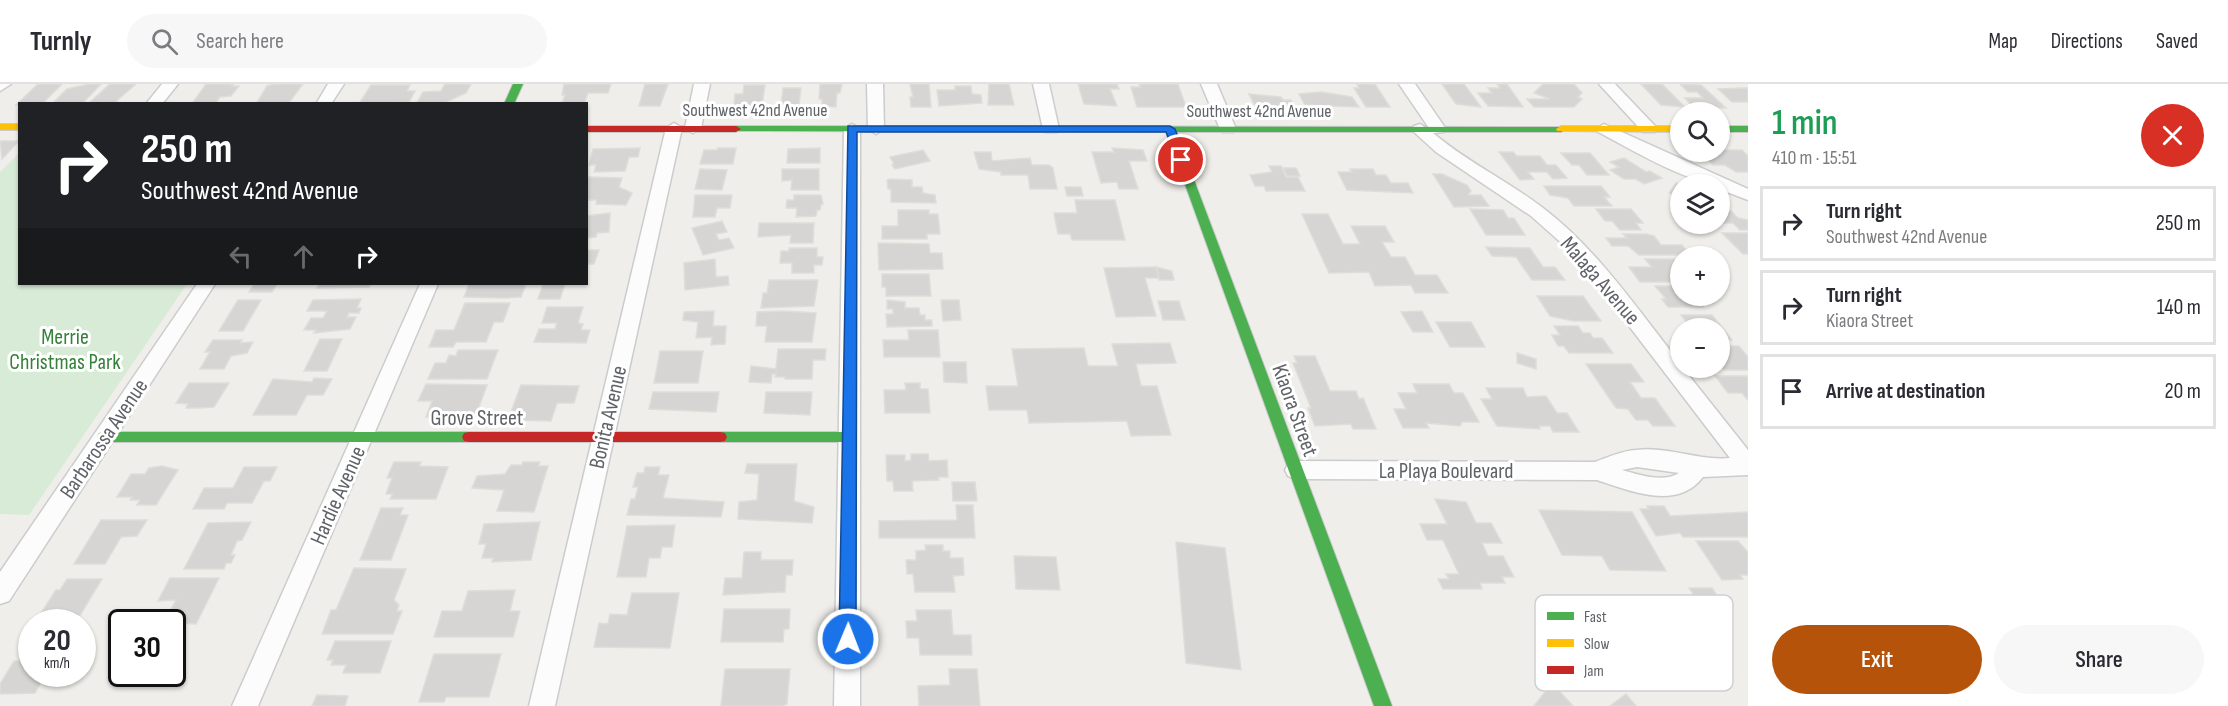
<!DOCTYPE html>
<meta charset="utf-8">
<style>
body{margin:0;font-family:"Sofia Sans Condensed",sans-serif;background:#f7f7f7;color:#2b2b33;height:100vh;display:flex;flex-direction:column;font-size:22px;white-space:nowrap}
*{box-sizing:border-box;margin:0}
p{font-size:20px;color:#7c7c81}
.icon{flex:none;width:33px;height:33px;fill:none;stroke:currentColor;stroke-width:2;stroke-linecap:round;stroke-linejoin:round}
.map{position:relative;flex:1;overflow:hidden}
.panel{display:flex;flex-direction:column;background:#fff;width:480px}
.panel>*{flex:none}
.guide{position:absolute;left:18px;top:18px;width:570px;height:183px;border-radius:0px;box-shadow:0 2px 4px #0004;background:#202124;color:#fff;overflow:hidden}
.buttons{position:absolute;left:1670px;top:18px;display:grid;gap:12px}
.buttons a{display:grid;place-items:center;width:60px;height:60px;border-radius:50%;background:#fff;box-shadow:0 2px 4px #0004;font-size:30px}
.speed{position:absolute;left:18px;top:525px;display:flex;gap:12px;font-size:30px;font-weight:700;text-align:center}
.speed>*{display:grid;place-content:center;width:78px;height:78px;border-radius:50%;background:#fff;box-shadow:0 2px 4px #0004;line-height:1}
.speed small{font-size:15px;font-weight:400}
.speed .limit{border:3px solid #111;border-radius:9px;background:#fff;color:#111}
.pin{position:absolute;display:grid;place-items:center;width:51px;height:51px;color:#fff;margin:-26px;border:3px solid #fff;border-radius:50%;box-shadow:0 2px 6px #0007}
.me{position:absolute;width:66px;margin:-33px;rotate:1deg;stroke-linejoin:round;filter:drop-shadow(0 0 4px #0008)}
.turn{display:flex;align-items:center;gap:21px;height:126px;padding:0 24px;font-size:27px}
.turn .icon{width:78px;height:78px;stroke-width:2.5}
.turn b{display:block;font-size:42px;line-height:51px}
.lanes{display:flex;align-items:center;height:57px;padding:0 24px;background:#0003;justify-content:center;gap:30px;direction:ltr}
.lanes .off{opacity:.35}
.round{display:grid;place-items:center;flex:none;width:63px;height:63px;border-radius:32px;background:#f7f7f7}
.head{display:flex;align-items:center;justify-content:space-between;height:102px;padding:0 24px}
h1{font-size:36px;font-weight:600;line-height:45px;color:#1e9e55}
.cta{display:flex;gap:12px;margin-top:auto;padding:12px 24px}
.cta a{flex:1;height:69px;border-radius:36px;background:#b45309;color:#fff;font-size:24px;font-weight:600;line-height:69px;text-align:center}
.cta a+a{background:#f7f7f7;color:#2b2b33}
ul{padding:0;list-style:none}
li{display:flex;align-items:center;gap:18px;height:75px;margin:0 12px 9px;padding:0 12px;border:3px solid #e1e1e2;border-radius:0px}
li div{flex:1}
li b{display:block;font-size:22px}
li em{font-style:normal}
header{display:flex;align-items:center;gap:36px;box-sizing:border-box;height:84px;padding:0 30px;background:#fff;border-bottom:2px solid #e1e1e2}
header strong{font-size:28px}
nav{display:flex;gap:33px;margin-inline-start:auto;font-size:21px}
.search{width:420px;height:54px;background:#f7f7f7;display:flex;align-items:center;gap:15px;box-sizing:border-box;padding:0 21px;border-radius:33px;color:#7c7c81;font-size:22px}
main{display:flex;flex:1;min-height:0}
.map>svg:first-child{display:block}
.green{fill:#d8ebd6}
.building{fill:#d6d5d3;stroke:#deddd9;stroke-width:1.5}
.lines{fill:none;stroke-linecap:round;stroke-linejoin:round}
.street-casing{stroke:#cbcccc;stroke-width:3}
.fast-casing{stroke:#cacacb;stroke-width:2}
.slow-casing{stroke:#cacacb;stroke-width:2}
.jam-casing{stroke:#cacacb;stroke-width:2}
.street{fill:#fdfcfc;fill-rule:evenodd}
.fast{fill:#4caf50;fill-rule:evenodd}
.slow{fill:#ffc107;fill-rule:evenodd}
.jam{fill:#c62828;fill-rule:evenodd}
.route{fill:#1a73e8;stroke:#114b97;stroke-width:1.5}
.labels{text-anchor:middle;stroke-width:6;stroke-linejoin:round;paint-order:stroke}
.far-street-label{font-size:18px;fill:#5f6368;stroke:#fff}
.street-label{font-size:22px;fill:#5f6368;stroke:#fff}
.park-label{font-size:22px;fill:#348238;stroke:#fff}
.key{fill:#fff;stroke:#cfd0d2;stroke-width:1.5}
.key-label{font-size:16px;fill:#5f6368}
</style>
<header>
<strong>Turnly</strong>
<div class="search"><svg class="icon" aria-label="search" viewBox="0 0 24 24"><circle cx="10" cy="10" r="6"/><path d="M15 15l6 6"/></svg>Search here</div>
<nav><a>Map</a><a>Directions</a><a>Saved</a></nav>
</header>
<main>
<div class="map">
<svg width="1748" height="622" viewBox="0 0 1748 622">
<rect width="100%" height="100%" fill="#efeeea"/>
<!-- green -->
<path class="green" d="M19,69l1,131h167l-158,231 -29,-1v-342z"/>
<!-- building -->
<g class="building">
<path d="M38,0h24l-20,20 -26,1z"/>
<path d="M89,0h12l-19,20h-30l15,-15z"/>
<path d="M110,0h26l-23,20h-25z"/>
<path d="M206,0h28l-2,2h7l-8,10 -11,1 -5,7h-23z"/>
<path d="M275,0h28l-15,20h-32l11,-18z"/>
<path d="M445,0h26l-5,9 -22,10h-27l6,-11 18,-1z"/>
<path d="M564,0h47l-3,9h-20l-4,11h-22l3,-9h-3z"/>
<path d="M645,0h23l-8,22h-21z"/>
<path d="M820,0h22l-2,9h-3l-1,14 -14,-1v-7h-3z"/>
<path d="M910,0h19l2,23h-20l-1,-10h3z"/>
<path d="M989,0h20l5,21h-26z"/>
<path d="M1078,0h39l2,5h-9l7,17 -33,-2z"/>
<path d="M1139,0h39l8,23h-49l-6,-20h9z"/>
<path d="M1357,0h18l15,23h-24l-12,-19h5z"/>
<path d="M1442,0h22l17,23 -25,-3z"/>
<path d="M1497,0h10l16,23 -35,-1 -10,-13h14l-4,-5h12z"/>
<path d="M1543,0h31l8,9 -4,4 4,2 -8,8h-40l-7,-8h23l-16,-6z"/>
<path d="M1641,0h21l23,23 -24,-2z"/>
<path d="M1680,0l21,1 25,23 -33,-1 -8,-9h18l-6,-6h-9z"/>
<path d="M371,1h39l-3,6h8l-6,11 -50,2z"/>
<path d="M744,1h21l-3,21h-28l1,-12h8z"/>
<path d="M955,2h16l1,8 9,1 1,8 -43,3 -2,-16h18z"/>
<path d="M783,4h18l-2,18h-18z"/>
<path d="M1745,4h3v14h-16l-14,-13z"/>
<path d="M1321,8l31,5 7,10 -54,-2 -6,-11z"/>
<path d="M1249,10l32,3 2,3h8l4,7 -40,-1z"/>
<path d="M0,57h19l-17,18z"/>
<path d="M640,64l-2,9h-9l-4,14 -31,1 2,-7h-7l4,-16z"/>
<path d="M718,64h18l-3,16h-33l4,-14h13z"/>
<path d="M820,64v15h-33l1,-14z"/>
<path d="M1112,64l31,2 4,11h-18l9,28h-19l-2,-7 -16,1 -9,-31h22z"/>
<path d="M923,66l7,11 -35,8 -3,-4 2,-1 -4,-7z"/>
<path d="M1719,66h23l6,6v16h-12l-11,-7h-12l-12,-13z"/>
<path d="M974,68h17l1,9 38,-3 2,7h17l4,3 4,21h-27l-2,-14h-27v-3l-22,-3z"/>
<path d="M1499,68h14l4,4h23l7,9h9l11,13 -14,1 -6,-7h-19l6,7 -14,1z"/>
<path d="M1561,69h29l19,22h-22l-8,-10h-7z"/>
<path d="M1624,74l22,14 4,-1 12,7 -18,6 -8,-5h-12l-14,-9 9,-3 -9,-5z"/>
<path d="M1269,82h12l5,11h12l7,14h-39l-2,-5h-9l-5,-11 22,-3z"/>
<path d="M1283,84h13l4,8h-13z"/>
<path d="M700,85l27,1 -5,20 -27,-1z"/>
<path d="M782,85h37v21h-28l1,-10 -10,1z"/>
<path d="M1350,85h23l3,6h10l5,8h17l5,10 -66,-3 -9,-18h14z"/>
<path d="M1433,90h9l25,11 4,6 -3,4h13l8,11 -35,1z"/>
<path d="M587,93l35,1 -3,9 13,6 -6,12 -30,-1 1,-4h-10z"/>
<path d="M890,95l22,1v7h10l1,6 12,2 1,8 -45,-1v-13h-3l-1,-9z"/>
<path d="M1676,99l5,1 -1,13 -11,-4z"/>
<path d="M1544,102h57l9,11h-6l8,9h-38l-6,-8 -18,-3z"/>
<path d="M1065,103h16l2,9h-16z"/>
<path d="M695,111h37l-2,13h-13l-2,9h-22z"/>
<path d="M794,111h27l2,9 -2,1 -1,5h-3l-1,6 -20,1 1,-9h-11l1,-8h7z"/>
<path d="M1075,116h40l10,40h-53l-2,-6h-12l-4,-21h23z"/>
<path d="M1470,125l33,1 5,8h6l11,17h-39z"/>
<path d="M1596,125h35l12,14h-7l5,7h-21l-8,-9h-7z"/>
<path d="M898,126h31v4h9l2,20h-13v5h-45v-13h16z"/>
<path d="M1719,127h12l7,7 10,2v10h-8l-7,-7h-14z"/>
<path d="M610,129l-1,19 -12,1 -1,4 -10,1v-22z"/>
<path d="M1302,130h26l15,30h17l-9,-18h34l9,16h-12l9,15h14l10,18h22l11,18h-33l-4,-8 -36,1 -6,-14 -40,1z"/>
<path d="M722,137l5,11 -11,2 3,6 10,-2 5,10 -31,7 -11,-27z"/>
<path d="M759,139h55l-1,20h-23l1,-8 -33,2z"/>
<path d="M1722,149h26v21h-5z"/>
<path d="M1623,150h23l8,2 7,9h21l8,10h-51l-11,-9h-16l-6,-8h21z"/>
<path d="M878,159l51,1 1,9h12l1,16 -64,1z"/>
<path d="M1486,163l44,1 13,19h12l10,13h-33l-16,-23 -24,-1z"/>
<path d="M789,164h28v9h6l-1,8h-8v8h-22v-10h-12l1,-12h8z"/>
<path d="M586,166h13l-5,14h-8z"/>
<path d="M715,175l1,18 12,-1 1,9 -44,5 -1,-27z"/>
<path d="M1645,175h35v23h-40l-11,-15h23z"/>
<path d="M1156,183l16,4 2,9h-15z"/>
<path d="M1156,183l3,11h-14l11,38 -40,1 -12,-49z"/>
<path d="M882,190h47l2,22h-45v-9h-4z"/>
<path d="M769,196h49l-4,26 -53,2 2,-15h4z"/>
<path d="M254,200h23l-5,8h-23z"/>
<path d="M319,200h52l-2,3 -52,1z"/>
<path d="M469,200h57l-5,13 -17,1 -40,-1z"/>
<path d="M543,200h22l-5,15h-22z"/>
<path d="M1655,202h25v10h27l6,7h-13l3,4h-35l-6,-8h4z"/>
<path d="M1537,212h46l18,25h-28l-23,-5z"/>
<path d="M361,215l-4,9h4l-2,5h-10l-2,4h9l-6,12 -36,4 2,-3h-12l7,-12h12l4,-7h-20l6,-11z"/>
<path d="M238,216h23l-18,31h-24z"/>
<path d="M887,216l18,2v6h14l1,7h5v5h7v6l-45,1 -1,-13h7v-5h-6z"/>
<path d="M941,216h18l2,20 -18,1z"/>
<path d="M1158,217h21l6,19h-22z"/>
<path d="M465,219h45l-7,19h-9l-8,20h-30l-3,5h-24l7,-17h18z"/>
<path d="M547,223h36l-5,16 5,1 -2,6h9l-4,13 -52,-1 5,-13h16l2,-6h-15z"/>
<path d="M714,227l-1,15h13l-1,18 -14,1 1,-8 -16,1 2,-16 -15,-2 1,-8z"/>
<path d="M783,227l33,2 -4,29h-47l2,-16h-11l1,-14z"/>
<path d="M1422,227l11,21h-20l-12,-20z"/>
<path d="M1681,231h31l20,25h-13v-12h-34h6z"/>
<path d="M1436,238h35l14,25h-35z"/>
<path d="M1554,242h24l5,7h7l3,5h9l11,15h-44l-5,-7h-6l-6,-11h8z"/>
<path d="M908,246h30l2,27h-56l-1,-17h26z"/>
<path d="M320,255h22l-15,32h-23z"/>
<path d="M213,256h29l-2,3 13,-1 -6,11 -16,3 -7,13h-24l10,-17h-5z"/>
<path d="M1170,259l6,20 -40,1 5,22h16l14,49 -40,1 -4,-15 -98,2 -2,-13h-38l-3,-24h32l-6,-37 72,-1 4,18h30l-6,-22z"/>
<path d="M1719,262h20l9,11v13h-24l-5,-7z"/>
<path d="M778,265h48l-1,11h-12l-1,19h-27v-2h-10l1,-3h-4l-1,9 -22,-1 2,-16 25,3z"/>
<path d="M458,266h40l-11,29h-59l7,-16h11l3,-8 7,1z"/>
<path d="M660,267h43l-5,32h-44z"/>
<path d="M1517,269l19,6v10l-19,-6z"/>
<path d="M1294,272h21l15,35h26l3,8 4,-1 13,31h-23l-2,-5 -36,2 -7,-18h3l-18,-45h4z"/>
<path d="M943,278h23l1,21 -23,-1z"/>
<path d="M1586,280h45l13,18h-14l11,16h14l20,28h-22l-5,-6h-12l-8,-11 -12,-1z"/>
<path d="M1715,292h33v24l-6,-7h-14z"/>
<path d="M314,294l18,1 -9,16h-16l-11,20h-43l20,-36 39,3z"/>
<path d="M189,299h40l-15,24 -16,1h-12l2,-4 -12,-1z"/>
<path d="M905,299h15v6h8l2,24h-45l-1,-23h22z"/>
<path d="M426,300l61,1 -12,33 -49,-1 6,-16h-14z"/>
<path d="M1413,300h36l5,9h9l16,29h-17l-2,4 -34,-3 3,5h-26l-9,-19h12l-8,-16h19z"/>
<path d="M521,301l58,1 -5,17h-17l-6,18 -43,-1z"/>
<path d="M1486,304h37l4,9 19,-1 11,17h10l12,19h-26l-3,-6h-11l1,3 -43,-3 -16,-27h11z"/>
<path d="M653,308h66l-3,20 -67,-3z"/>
<path d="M766,308h46l-2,23 -46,-2z"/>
<path d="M911,370h17l1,7 18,-1 1,17h-10l1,3 -27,1 1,10h-19l-1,-10h-6l-1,-26h19v6l6,-1z"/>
<path d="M394,378h27l-2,4 29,1 -12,32h-46l3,-5h-7l6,-16h-5z"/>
<path d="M523,378h17l-2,4h10l-14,46 -37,-1 7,-21 -32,-2 5,-12 28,-2 6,-9h11z"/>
<path d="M747,380h50l-3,37 20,6 -2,16 -74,-4 1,-17 18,-2 2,-26 -14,-1z"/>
<path d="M162,382l16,4 -22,35h-19l3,-5h-10l2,-3h-15l14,-23h14l4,-6z"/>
<path d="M244,383h33l-7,14h-6l-12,22h-25l-3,6h-31l11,-21h29z"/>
<path d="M645,383h15l-2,8h11l-6,23 61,4 -3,15 -94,-2 4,-16h4l3,-12h-5l4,-14h7z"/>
<path d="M952,398h23l2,19h-24z"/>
<path d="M1435,415l31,3 10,21h15l11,20h-20l6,13h15l11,21h-12l3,6h-25l2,6h-39l-5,-10h11l-3,-5h13l-16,-34h-16l-7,-16h27z"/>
<path d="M956,421h17l2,33h-96v-17l78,-1z"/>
<path d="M1647,422h17l6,10 78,-4v25h-65l-3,-4 -24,3 -16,-27h9z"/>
<path d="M381,424h22l-3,7h8l-17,45h-31z"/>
<path d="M1539,426l93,2 34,59 -56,-1 -8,-14 -40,-1z"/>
<path d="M101,436h46l-10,16 -16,1 -16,27h-31z"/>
<path d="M251,438l-9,18 -5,1 -6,14h4l-4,8h-5l-2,6h-40l24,-46z"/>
<path d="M540,438l-9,38 -39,2 1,-4h-11l4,-14h-7l5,-20z"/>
<path d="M675,441l-3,22h-10l-2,11h-11l-3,19h-29l10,-51z"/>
<path d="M1696,457h42l10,11v23h-8l3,4 -21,1z"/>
<path d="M1176,458l49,6 16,122 -55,-7z"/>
<path d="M925,461h18v6h7v7h13l1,17 -11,1 2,16h-40l-2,-18h-6l-1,-14h10v-9l10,-1z"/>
<path d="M744,468h17v8h32l-1,15h-6l-1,17 -62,3 2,-17h17z"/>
<path d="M1014,472l42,1 4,33 -44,-1z"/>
<path d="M354,484l52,1 -12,31 5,5 -2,6h5l-9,23h-71l9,-24h5z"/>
<path d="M170,494h49l-23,46 -32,-2 12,-22 -18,1z"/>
<path d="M67,495h35l-26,43h-41l21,-32h4z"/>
<path d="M1689,504h23l8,12h-13l12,18h-10z"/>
<path d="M515,506l-5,21h10l-7,26h-79l8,-26h20l6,-20z"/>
<path d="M632,509h47l-9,55 -76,-1 5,-24 9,1 2,-10 17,1z"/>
<path d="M724,525h66l-1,20h-5l-1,13h-62z"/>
<path d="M916,526h35l2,25h18l1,20h-52l-1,-17h-12l-1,-17h11z"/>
<path d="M335,557h56l-11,32h-37l3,-8h-15l2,-5h-6z"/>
<path d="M29,568h3v22h14l-11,19 -35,1v-10l14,-23h10z"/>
<path d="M434,570h67l-12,43h-43l-2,5h-25z"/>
<path d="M725,585h65l-3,35 -5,2h-61z"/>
<path d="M949,585h28l3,37h-61l-1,-20 32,-1z"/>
<path d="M1552,599l21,23h-39z"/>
<path d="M1626,610l10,12h-26z"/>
<path d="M317,611l31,1 -3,10h-33z"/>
</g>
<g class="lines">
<defs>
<g id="street">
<path d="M0,0h11l-11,7z"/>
<path d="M162,0h16l-16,20h-16z"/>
<path d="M328,0h16l-13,20h-15z"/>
<path d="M694,0h16l-9,44 -8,5 -8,-5z"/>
<path d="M867,0h16l1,45 -8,5 -8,-5z"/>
<path d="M1033,0h16l10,45 -2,3h-12l-2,-3z"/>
<path d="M1201,0h16l19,45 -2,3h-12l-2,-3z"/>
<path d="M1399,0h16l31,45 -2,3 -11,1c34,29 75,48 110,75 55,42 95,102 137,155v5h3l65,82v25l-45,2c-26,34 -73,14 -106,3l-301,-1 -8,-3 -3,-6 3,-6 8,-3 299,1c13,-5 27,-11 41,-12 31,-4 62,11 94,8l-117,-153 -47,-58 -35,-31 -95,-64 -22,-20 -2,-3 2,-3 6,-2 11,7zM1637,383l42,6c-16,10 -39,2 -57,-3z"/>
<path d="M1599,0h16l40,42 2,3 -2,3h-12z"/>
<path d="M674,39l8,5 -127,578h-26l137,-578z"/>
<path d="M852,40l8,5v577h-26l10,-577z"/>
<path d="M1604,40l144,65v11l-29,-11v-5c-30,0 -92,-37 -121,-52l-2,-3z"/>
<path d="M197,200h18l-206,317 -9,3v-32z"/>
<path d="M420,200h18l-180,422h-26z"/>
</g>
<g id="fast">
<path d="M513,0h10l-9,20h-10z"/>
<path d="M736,42l829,1 1,2 -5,3h-385l216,574h-18l-208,-574 -434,-1 -1,-2z"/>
<rect x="1719" y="42" width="29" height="6"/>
<path d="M104,348h365l5,1 2,4 -2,4 -5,1h-365l-5,-1 -2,-4 2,-4z"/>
<path d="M720,348h130l5,1 2,4 -2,4 -5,1h-130l-5,-1 -2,-4 2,-4z"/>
</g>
<g id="slow">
<rect x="0" y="40" width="20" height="6"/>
<path d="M1561,42h119v6l-123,-1 -1,-2z"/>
</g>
<g id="jam">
<path d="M586,42h150l5,3 -5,3h-150z"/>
<path d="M469,348h251l5,1 2,4 -2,4 -5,1h-251l-5,-1 -2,-4 2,-4z"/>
</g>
</defs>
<!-- street casing -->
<use href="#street" class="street-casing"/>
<!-- fast casing -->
<use href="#fast" class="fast-casing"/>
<!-- slow casing -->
<use href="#slow" class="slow-casing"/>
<!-- jam casing -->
<use href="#jam" class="jam-casing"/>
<!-- street -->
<use href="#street" class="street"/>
<!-- fast -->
<use href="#fast" class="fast"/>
<!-- slow -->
<use href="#slow" class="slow"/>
<!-- jam -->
<use href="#jam" class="jam"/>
</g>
<!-- route -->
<path class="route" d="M848,42h322l5,3 12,31 -9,2 -12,-30h-309l-1,507 -2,5 -6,3 -6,-3 -3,-5z"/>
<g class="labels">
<!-- far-street labels -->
<g class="far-street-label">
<text x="755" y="32">Southwest 42nd Avenue</text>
<text x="1259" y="33">Southwest 42nd Avenue</text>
</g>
<!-- street labels -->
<g class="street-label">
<text transform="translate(1601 196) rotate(49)" y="8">Malaga Avenue</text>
<text transform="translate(1296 326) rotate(70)" y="8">Kiaora Street</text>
<text x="477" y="341">Grove Street</text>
<text transform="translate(607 333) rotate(-77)" y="8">Bonita Avenue</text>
<text transform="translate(103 354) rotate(-56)" y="8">Barbarossa Avenue</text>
<text x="1446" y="394">La Playa Boulevard</text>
<text transform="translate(337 411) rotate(-66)" y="8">Hardie Avenue</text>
</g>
<!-- park labels -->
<g class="park-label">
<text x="65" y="260">Merrie<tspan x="65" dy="25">Christmas Park</tspan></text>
</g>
</g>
<!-- legend -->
<rect x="1535" y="511" width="198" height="96" rx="9" class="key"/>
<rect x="1547" y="528" width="27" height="8" fill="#4caf50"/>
<rect x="1547" y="555" width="27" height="8" fill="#ffc107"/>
<rect x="1547" y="582" width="27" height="8" fill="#c62828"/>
<g class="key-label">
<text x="1584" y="538">Fast</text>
<text x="1584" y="565">Slow</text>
<text x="1584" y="592">Jam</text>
</g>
</svg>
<div class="buttons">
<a><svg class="icon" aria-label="search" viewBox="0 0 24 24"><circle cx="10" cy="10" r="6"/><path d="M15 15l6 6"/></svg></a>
<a><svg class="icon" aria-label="layers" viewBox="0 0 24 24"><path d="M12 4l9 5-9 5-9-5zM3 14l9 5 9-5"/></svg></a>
<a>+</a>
<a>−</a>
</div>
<div class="speed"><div>20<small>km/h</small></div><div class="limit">30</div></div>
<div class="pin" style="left:1181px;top:76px;background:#d93025"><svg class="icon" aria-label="arrive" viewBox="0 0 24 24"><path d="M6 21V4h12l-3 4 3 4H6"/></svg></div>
<svg class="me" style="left:848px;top:555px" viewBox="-20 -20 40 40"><circle r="17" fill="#1a73e8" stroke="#fff" stroke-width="3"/><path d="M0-11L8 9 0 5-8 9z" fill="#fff"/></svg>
<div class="guide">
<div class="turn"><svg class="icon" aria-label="right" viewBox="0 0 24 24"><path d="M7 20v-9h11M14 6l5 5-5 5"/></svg><div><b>250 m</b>Southwest 42nd Avenue</div></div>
<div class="lanes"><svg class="icon off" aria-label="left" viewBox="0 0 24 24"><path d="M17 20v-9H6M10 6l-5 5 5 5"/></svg><svg class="icon off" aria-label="ahead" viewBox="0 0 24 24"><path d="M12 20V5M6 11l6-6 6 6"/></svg><svg class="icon" aria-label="right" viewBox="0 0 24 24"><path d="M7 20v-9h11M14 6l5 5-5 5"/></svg></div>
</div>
</div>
<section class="panel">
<div class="head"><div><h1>1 min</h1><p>410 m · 15:51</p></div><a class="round" style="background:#d93025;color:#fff"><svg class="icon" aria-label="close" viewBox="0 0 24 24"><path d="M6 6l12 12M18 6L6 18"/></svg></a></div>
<ul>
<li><svg class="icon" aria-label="right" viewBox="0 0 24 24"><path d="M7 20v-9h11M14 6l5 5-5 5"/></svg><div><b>Turn right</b><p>Southwest 42nd Avenue</p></div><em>250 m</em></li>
<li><svg class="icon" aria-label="right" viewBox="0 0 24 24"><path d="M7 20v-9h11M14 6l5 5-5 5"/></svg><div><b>Turn right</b><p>Kiaora Street</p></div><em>140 m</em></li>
<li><svg class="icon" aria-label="arrive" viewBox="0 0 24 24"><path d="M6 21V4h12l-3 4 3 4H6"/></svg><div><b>Arrive at destination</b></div><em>20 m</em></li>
</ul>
<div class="cta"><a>Exit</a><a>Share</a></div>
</section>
</main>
